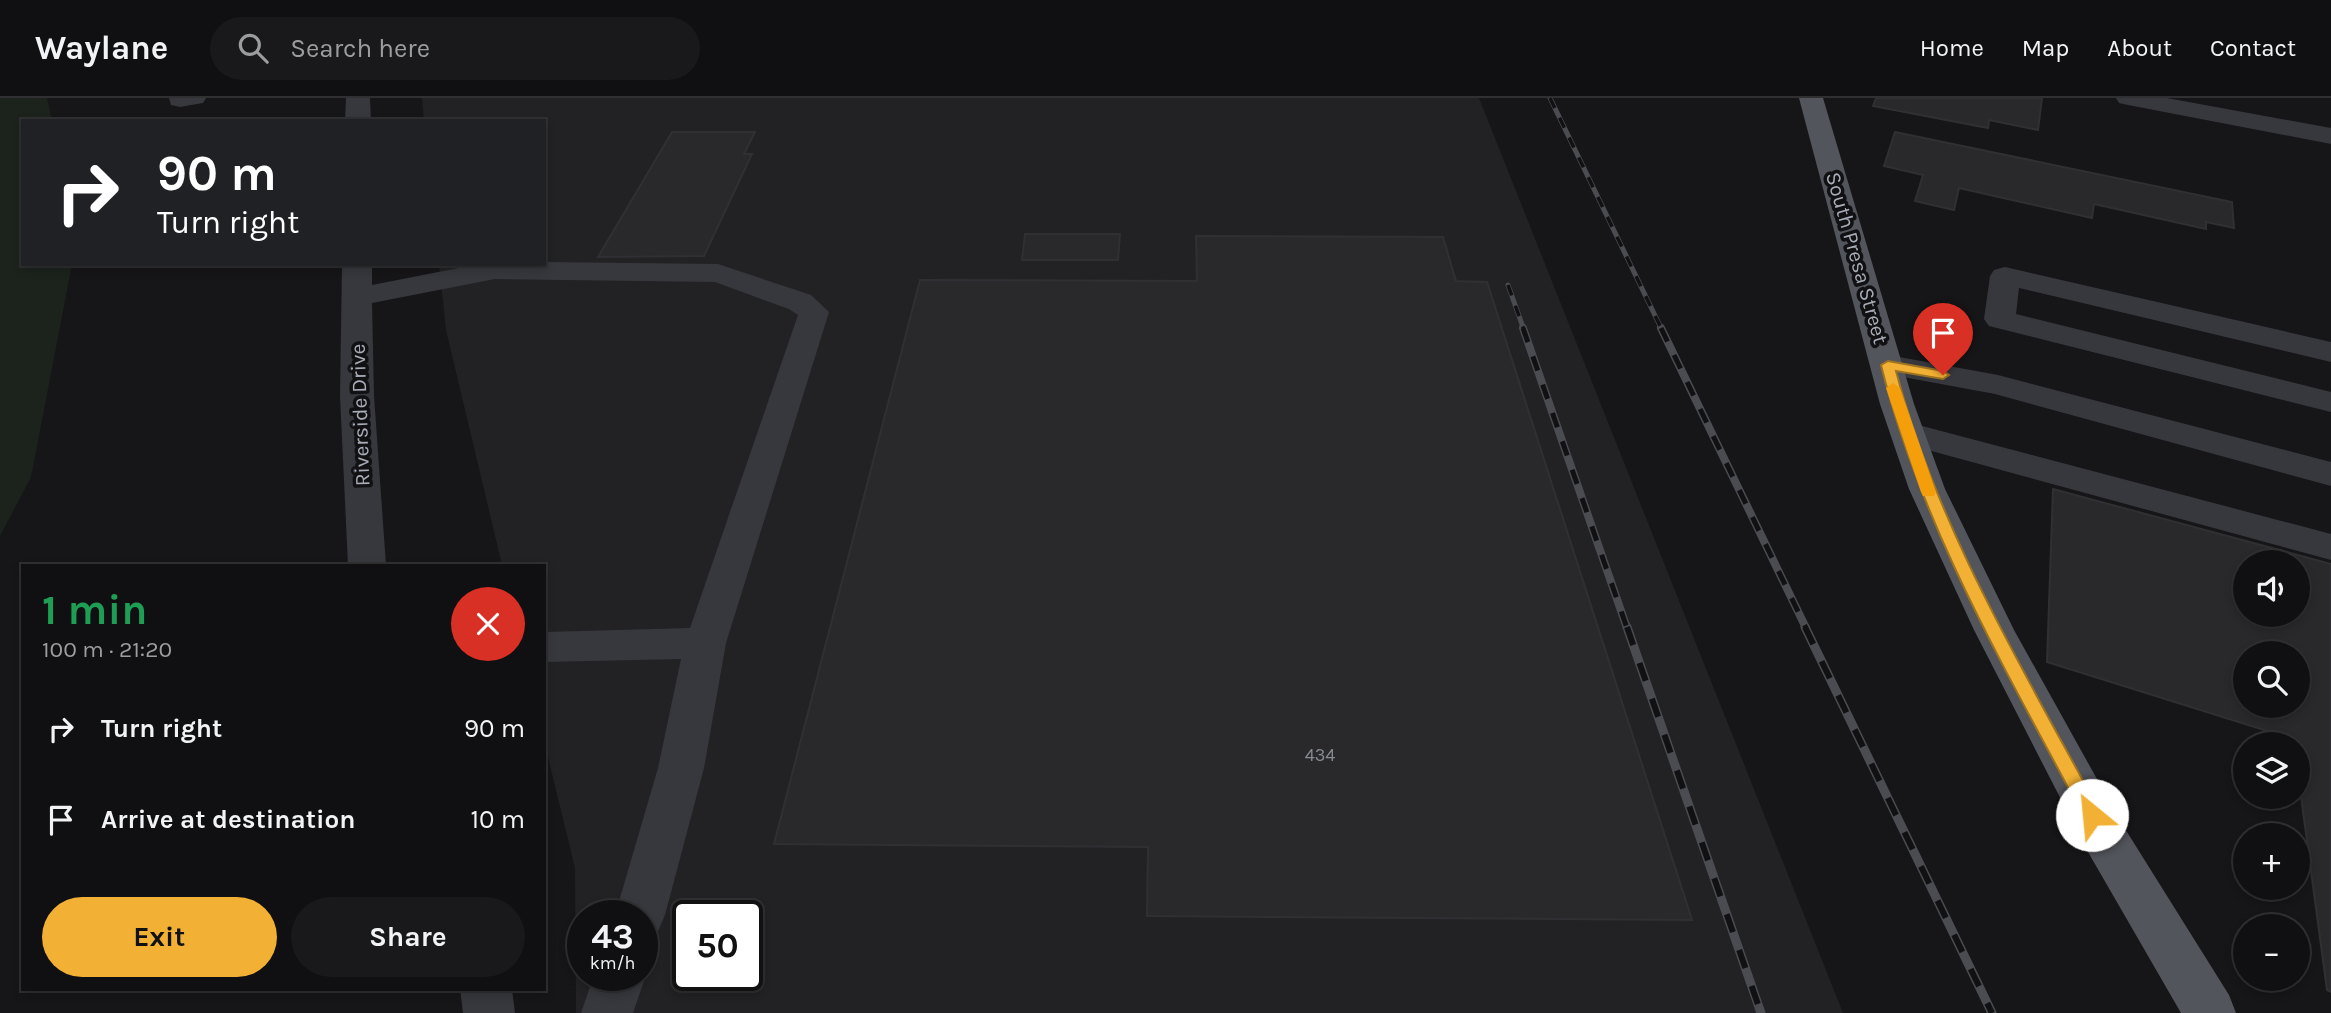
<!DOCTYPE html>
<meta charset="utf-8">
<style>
body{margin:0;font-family:Karla,sans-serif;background:#19191b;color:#f1f3f6;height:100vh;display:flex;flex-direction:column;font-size:26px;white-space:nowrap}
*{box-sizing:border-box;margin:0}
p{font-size:23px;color:#9c9d9f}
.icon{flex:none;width:38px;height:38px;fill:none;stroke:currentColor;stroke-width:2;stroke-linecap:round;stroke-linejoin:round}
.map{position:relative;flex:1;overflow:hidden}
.sheet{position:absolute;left:21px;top:466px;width:525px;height:427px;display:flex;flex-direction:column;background:#101012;border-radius:0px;box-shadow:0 4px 10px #0003,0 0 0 2px #303032}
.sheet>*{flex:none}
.hud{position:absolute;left:21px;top:21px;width:525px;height:147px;border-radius:0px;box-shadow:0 4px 10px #0003,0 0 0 2px #303032;background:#202124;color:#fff;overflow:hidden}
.controls{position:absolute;left:2233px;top:452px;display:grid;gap:14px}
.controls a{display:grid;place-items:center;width:77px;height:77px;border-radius:50%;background:#101012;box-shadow:0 4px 10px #0003,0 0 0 2px #303032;font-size:35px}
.speed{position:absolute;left:567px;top:802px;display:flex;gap:14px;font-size:35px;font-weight:700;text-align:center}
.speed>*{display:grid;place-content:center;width:91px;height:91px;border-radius:50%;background:#101012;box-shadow:0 4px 10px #0003,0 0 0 2px #303032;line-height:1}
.speed small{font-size:18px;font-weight:400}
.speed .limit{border:4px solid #111;border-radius:10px;background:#fff;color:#111}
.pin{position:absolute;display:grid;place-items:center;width:60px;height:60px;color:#fff;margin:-72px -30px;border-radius:50% 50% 50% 0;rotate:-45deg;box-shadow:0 0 7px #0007}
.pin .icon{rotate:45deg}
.me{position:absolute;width:77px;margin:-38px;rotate:332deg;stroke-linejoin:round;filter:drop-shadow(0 0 5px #0008)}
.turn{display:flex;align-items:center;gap:24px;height:147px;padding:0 21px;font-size:32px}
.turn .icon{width:91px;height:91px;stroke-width:2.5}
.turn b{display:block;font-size:49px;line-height:60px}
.round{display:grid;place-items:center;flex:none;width:74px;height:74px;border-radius:37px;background:#19191b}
.overview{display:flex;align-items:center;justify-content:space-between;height:119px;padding:0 21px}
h1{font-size:42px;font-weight:700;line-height:52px;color:#1e9e55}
.action{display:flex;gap:14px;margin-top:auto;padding:14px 21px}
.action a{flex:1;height:80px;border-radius:42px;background:#f2b134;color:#111;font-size:28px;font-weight:700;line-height:80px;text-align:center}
.action a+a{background:#19191b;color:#f1f3f6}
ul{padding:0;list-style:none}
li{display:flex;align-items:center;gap:21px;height:91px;padding:0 21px}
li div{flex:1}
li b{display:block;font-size:26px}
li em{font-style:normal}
header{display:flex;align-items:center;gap:42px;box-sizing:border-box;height:98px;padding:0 35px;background:#101012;border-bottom:2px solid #303032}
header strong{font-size:33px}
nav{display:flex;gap:38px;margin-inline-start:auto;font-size:24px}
.search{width:490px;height:63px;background:#19191b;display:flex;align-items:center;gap:18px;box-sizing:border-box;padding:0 24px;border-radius:38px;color:#9c9d9f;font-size:26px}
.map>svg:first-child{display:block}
.built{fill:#222225;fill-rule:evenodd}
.green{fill:#1c231d}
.building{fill:#29292c;stroke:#303034;stroke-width:2;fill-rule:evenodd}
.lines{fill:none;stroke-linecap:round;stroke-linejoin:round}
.minor{fill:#37383d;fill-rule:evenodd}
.major{fill:#53555c;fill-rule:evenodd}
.rail-far2-casing{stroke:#4a4c52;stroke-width:5}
.rail-far1-casing{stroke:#4a4c52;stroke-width:8}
.rail-casing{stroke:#4a4c52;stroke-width:9}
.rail-far2{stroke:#111113;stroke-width:3.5;stroke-dasharray:11;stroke-linecap:butt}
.rail-far1{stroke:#111113;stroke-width:5;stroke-dasharray:15;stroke-linecap:butt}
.rail{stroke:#111113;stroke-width:6;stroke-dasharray:19;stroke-linecap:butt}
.route{fill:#f2b134;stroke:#9d7322;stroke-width:2}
.slow{fill:#f59e0b}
.labels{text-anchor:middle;stroke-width:7;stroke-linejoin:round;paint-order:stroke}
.number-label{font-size:18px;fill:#888b94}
.street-label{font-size:21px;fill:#a8adb8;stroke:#111113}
</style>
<header>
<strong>Waylane</strong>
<div class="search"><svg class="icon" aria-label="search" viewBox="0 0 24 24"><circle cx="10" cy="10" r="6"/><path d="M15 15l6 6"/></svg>Search here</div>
<nav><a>Home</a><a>Map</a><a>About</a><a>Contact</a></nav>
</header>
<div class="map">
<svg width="2331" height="915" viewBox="0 0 2331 915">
<rect width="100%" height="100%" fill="#161618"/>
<!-- built -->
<path class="built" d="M422,0h1057l364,915h-1267l-1,-145 -31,-127v-176h-42l-56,-235 -7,-66h105v-143h-120zM583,817h59v60h-59zM688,817h59v60h-59z"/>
<!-- green -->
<path class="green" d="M0,0h47l5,23h-29v143h49l-41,213 -31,59z"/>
<!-- building -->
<g class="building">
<path d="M1876,0h166l-4,32 -49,-10 -1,8 -115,-22z"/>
<path d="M672,34h83l-11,22h8l-48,102 -106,1z"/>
<path d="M1895,34l337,70 2,26 -28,-6v7l-112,-25 -2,14 -133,-30 -5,22 -39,-9 8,-26 -39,-9z"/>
<path d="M1025,136h95l-2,26h-96z"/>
<path d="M1196,138l247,1 13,44 31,1 205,638 -545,-4 1,-69 -374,-3 146,-564 277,1z"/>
<path d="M2053,391l278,75v428l-4,-2 -29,-216v-30h-4l-1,-5 -246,-77zM2245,464h53v52h-53zM2245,555h53v52h-53z"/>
</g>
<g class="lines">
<!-- minor -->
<g class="minor">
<path d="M169,0h37l-3,5 -23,4 -9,-2z"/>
<path d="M346,0h24l1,23h-26z"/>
<path d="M2116,0h51l164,30v16l-203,-39 -9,-2z"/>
<path d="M544,164l174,2 93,31 18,17 -103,331 -22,125 -39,147 -7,16 -16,5v-21h-27l43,-147 23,-109 -137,3v-30l146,-4 108,-313 -9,-6 -74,-27 -220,-3 -123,24 2,93 12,169h-38l-8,-169 2,-132h30v21l107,-21h65z"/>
<path d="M2005,169l326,75v20l-312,-74 -3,26 315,78v20l-342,-86 -5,-7 6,-43 4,-6z"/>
<path d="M1888,257l110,20 333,87v24l-336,-92 -119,-22 -4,-7 4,-7z"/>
<path d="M1907,324l424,112v26l-436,-119 -5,-8 5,-8z"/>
<path d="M642,869l4,8 -13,38h-52l13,-38h48z"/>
<path d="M460,891h52l3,24h-52z"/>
</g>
<!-- major -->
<path class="major" d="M1799,0h24l91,306 31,85 69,141 108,194 107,171 7,18h-55l-93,-161 -114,-222 -65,-141 -29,-85z"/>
<defs>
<g id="rail-far2">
<path d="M1550,0l112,232"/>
<path d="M1508,187l16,45"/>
</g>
<g id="rail-far1">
<path d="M1523,230l104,300"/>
<path d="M1661,230l145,300"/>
</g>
<g id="rail">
<path d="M1627,529l134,386"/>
<path d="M1805,529l187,386"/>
</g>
</defs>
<!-- rail-far2 casing -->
<use href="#rail-far2" class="rail-far2-casing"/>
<!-- rail-far1 casing -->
<use href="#rail-far1" class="rail-far1-casing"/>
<!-- rail casing -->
<use href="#rail" class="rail-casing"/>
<!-- rail-far2 -->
<use href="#rail-far2" class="rail-far2"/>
<!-- rail-far1 -->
<use href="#rail-far1" class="rail-far1"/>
<!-- rail -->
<use href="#rail" class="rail"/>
</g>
<!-- route -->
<path class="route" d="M1888,263l55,10 6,4 -6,4 -47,-8c41,156 127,298 203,439l3,5 -3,6 -7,2 -6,-2c-78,-147 -165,-294 -205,-456z"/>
<!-- slow -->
<path class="slow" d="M1893,285l7,5 36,104 -2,4h-11l-2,-4 -35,-104z"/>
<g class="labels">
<!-- number labels -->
<g class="number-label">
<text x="1320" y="663">434</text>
</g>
<!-- street labels -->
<g class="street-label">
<text transform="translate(1857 160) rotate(74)" y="7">South Presa Street</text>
<text transform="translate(360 317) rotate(-92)" y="7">Riverside Drive</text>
</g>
</g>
</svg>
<div class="controls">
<a><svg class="icon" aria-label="sound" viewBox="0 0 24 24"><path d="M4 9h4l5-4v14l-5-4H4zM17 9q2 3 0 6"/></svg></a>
<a><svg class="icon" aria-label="search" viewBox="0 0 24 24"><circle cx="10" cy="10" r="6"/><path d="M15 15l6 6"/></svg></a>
<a><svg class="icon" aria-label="layers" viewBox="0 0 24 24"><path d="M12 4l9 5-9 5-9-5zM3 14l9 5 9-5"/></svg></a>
<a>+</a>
<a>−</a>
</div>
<div class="speed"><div>43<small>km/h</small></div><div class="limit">50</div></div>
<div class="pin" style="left:1943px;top:277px;background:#d93025"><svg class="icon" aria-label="arrive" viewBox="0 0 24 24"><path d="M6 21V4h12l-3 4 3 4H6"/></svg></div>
<svg class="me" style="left:2092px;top:717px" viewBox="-20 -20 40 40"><circle r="19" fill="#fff"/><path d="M0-13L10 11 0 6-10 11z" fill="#f2b134"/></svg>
<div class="hud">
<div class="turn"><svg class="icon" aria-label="right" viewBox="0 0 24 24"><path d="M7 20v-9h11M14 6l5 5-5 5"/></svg><div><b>90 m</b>Turn right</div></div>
</div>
<section class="sheet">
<div class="overview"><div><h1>1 min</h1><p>100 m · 21:20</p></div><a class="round" style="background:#d93025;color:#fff"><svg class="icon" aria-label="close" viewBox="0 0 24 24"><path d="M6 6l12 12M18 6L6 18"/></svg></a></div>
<ul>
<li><svg class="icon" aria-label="right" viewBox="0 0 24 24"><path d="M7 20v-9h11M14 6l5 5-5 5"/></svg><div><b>Turn right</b></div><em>90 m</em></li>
<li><svg class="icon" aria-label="arrive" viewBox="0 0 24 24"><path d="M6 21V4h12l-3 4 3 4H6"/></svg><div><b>Arrive at destination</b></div><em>10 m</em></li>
</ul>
<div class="action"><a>Exit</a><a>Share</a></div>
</section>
</div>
